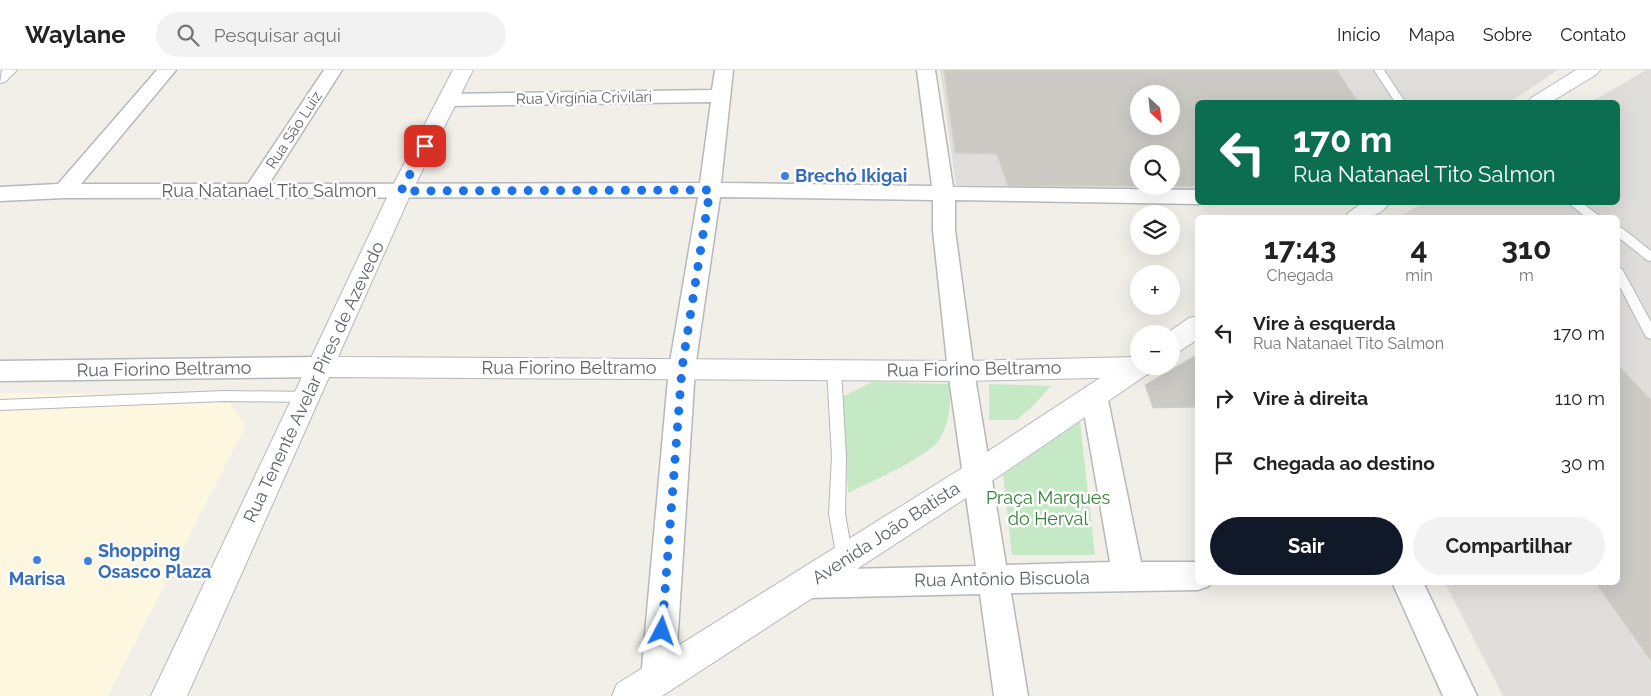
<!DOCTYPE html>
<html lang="pt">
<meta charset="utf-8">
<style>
body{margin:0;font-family:Raleway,sans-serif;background:#f2f2f2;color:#222;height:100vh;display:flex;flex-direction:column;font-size:19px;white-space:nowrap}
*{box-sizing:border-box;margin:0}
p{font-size:16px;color:#767676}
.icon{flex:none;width:28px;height:28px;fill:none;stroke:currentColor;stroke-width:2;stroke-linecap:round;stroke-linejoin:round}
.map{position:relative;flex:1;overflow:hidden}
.side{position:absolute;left:1195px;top:145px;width:425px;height:370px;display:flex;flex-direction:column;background:#fff;border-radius:8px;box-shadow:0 5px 20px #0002}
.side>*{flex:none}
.banner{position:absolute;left:1195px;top:30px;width:425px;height:105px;border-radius:8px;box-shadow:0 5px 20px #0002;background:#0b6e4f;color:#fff;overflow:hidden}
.needle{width:32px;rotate:153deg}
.tools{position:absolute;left:1130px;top:15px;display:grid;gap:10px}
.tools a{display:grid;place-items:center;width:50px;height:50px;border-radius:50%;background:#fff;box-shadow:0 5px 20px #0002;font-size:25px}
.pin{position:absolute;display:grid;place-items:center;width:42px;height:42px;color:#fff;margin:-21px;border-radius:10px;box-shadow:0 2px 8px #0006}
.me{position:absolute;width:55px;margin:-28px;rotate:4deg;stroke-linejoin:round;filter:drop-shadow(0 0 4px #0008)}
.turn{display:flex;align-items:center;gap:18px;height:105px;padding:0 15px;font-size:22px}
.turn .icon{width:65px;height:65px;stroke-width:2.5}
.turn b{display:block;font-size:35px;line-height:42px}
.eta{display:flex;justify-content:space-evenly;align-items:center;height:85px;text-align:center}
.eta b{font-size:30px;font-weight:700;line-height:35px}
.cta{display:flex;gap:10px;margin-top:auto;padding:10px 15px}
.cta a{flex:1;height:58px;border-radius:30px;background:#111827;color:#fff;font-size:20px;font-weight:700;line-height:58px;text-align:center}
.cta a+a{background:#f2f2f2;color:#222}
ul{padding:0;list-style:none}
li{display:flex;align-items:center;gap:15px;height:65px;padding:0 15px}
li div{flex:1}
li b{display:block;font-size:19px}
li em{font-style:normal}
header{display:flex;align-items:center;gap:30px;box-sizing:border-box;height:70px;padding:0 25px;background:#fff;border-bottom:1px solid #e0e0e0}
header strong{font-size:24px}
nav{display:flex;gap:28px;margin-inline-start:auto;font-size:18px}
.search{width:350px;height:45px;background:#f2f2f2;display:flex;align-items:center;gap:12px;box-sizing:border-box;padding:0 18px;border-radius:28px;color:#767676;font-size:19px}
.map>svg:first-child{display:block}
.commercial{fill:#fef7e0}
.industrial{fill:#e0deda;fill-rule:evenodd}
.green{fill:#c5e8c5}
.building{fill:#cccac5;stroke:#d6d1c6;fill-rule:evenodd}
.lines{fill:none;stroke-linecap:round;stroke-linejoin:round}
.service-casing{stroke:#b5b8bc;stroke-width:2}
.pedestrian-casing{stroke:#b5b8bc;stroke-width:2}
.minor-casing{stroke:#b5b8bc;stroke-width:3}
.tertiary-casing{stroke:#b5b8bc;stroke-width:2}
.secondary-casing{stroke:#b6babf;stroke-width:2}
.service{fill:#fff;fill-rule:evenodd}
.pedestrian{fill:#fff;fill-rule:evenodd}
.minor{fill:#fff;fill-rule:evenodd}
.tertiary{fill:#fff;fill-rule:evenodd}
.secondary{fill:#fff;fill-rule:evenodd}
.route{stroke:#1a73e8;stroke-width:9;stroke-dasharray:0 16.2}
.shop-dot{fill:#3f7fe0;stroke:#fff;stroke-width:2}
.labels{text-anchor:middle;stroke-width:5;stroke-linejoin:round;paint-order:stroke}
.far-street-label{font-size:15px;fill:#5f6368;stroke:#fff}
.shop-label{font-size:18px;font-weight:bold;fill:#366cbe;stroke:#fff;text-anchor:start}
.street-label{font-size:18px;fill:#5f6368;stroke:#fff}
.park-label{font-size:18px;fill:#348238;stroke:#fff}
</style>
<header>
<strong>Waylane</strong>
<div class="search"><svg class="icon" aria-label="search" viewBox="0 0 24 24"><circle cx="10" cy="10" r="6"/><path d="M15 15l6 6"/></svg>Pesquisar aqui</div>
<nav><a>Início</a><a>Mapa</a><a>Sobre</a><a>Contato</a></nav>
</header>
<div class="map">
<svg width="1651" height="626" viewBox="0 0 1651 626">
<rect width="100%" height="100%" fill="#f1efe8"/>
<!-- commercial -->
<path class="commercial" d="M0,323l225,3 20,31 -137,269h-108z"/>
<!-- industrial -->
<g class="industrial">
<path d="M940,0h618l-48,32h-312l-1,87 -241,-4zM1139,24h32v32h-32zM1139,84h32v32h-32z"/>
<path d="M1646,0h5v626h-148l-58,-113 173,-1v-364h-221l26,-15 195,-1v-100h-27z"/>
</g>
<!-- green -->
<g class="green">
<path d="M872,312l78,2c1,20 0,38 -11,56 -11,17 -71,43 -91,53l-6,-96z"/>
<path d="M989,314l62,2 -18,20 -17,14h-27z"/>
<path d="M1080,352l15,133h-83l-9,-80z"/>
</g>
<!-- building -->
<g class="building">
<path d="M944,0h393l21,32h-160v84h-190l-11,-32 -42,-1zM1139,24h32v32h-32zM1139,84h32v32h-32z"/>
<path d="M1198,284v53l-45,1 -8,-23z"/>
<path d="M1618,295l33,35v261l-56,-79h23z"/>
</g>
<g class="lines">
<defs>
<g id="service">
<path d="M1374,0h10l21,32h-10z"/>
<path d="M1567,132h14l21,16h-15z"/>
<path d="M1618,157l4,1 29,23v10l-4,-1 -29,-23z"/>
<path d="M1618,198l4,1 29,53v17l-5,-2 -28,-54z"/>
<path d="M834,294l5,1 2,4 5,88 -1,57 8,45 -2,5 -6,2 -6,-2 -2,-5 -8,-45 3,-57 -5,-88 2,-4z"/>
<path d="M225,321l82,1 5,1 2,4 -2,4 -5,1 -82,-1 -225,9v-10z"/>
</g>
<path id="pedestrian" d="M2,0h15l-12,12 -5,1z"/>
<g id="minor">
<path d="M157,0h19l-95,114h167l76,-114h18l-73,114 431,-1 11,-81 -263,4 -7,-2 -3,-4 3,-4 7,-2 264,-4 3,-20h18l-12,113 211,3 -15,-116h18l18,117 245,3v12h5l-5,2 -243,-4v30l19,141 32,194 104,-3 -29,-167 4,-7 9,-3 9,3 4,7 34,167h57v20h12l-1,4 -11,4 -187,3 17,103h-34l-14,-102 -174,4 -11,-4 -5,-10 5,-10 11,-4 170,-4 -28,-195 -15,-141v-30l-213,-3 -25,171 -20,310 -5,12 -12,4 -12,-4 -5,-12 28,-310 29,-171 -634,1 -64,3v-14l58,-3z"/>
<path d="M321,287l9,3 4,7 -4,7 -9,3 -321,4v-20z"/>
<path d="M1392,512h31l54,114h-34z"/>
</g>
<path id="tertiary" d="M453,0h20l-61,121 -74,166 623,4 178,-4v9l14,1 -4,7 -10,3 -178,4 -632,-4 -142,319h-36l239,-505z"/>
<g id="secondary">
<path d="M1576,0h24l-3,4 -46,28h-23l3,-4z"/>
<path d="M1363,132h27c-11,17 -27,16 -45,16l3,-5z"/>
<path d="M1198,246v23l-18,12 -9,3v-20h-5l23,-16z"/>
<path d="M1139,286v10h13l-3,7 -160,110 -327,213h-50l5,-12 350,-219 162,-106z"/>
</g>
</defs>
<!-- service casing -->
<use href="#service" class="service-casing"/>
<!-- pedestrian casing -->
<use href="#pedestrian" class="pedestrian-casing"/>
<!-- minor casing -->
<use href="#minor" class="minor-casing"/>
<!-- tertiary casing -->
<use href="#tertiary" class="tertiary-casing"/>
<!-- secondary casing -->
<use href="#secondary" class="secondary-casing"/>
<!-- service -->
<use href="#service" class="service"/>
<!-- pedestrian -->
<use href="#pedestrian" class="pedestrian"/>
<!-- minor -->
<use href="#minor" class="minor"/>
<!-- tertiary -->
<use href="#tertiary" class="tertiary"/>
<!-- secondary -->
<use href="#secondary" class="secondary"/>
</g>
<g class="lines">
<!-- route -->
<path class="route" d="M425,76l-24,45 309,-1 -28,178 -20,263"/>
</g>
<!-- markers -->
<g class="shop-dot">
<circle cx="785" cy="106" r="5"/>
<circle cx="37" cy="490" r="5"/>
<circle cx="88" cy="491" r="5"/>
</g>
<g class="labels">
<!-- far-street labels -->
<g class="far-street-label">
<text transform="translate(584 28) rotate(-1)" y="5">Rua Virgínia Crivilari</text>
<text transform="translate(294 60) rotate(-57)" y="5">Rua São Luiz</text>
</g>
<!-- shop labels -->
<g class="shop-label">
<text x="795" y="112">Brechó Ikigai</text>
<text x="98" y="487">Shopping<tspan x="98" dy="21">Osasco Plaza</tspan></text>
<text x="37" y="515" text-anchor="middle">Marisa</text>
</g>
<!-- street labels -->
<g class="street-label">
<text x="269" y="127">Rua Natanael Tito Salmon</text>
<text x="569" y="304">Rua Fiorino Beltramo</text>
<text transform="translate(164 299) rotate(-1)" y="6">Rua Fiorino Beltramo</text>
<text transform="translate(974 299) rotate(-1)" y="6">Rua Fiorino Beltramo</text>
<text transform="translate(314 312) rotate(-65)" y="6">Rua Tenente Avelar Pires de Azevedo</text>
<text transform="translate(886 463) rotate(-33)" y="6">Avenida João Batista</text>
<text transform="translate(1002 509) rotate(-1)" y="6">Rua Antônio Biscuola</text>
</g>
<!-- park labels -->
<g class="park-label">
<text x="1048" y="434">Praça Marques<tspan x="1048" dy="21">do Herval</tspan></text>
</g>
</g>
</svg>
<div class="tools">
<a><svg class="needle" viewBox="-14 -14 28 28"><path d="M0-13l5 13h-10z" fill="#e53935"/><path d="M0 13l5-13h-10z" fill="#767676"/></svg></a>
<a><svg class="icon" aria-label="search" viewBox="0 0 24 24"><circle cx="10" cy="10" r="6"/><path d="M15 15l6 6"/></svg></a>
<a><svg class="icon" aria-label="layers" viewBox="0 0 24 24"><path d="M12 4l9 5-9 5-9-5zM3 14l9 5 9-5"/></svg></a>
<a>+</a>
<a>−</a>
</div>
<div class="pin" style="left:425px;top:76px;background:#d93025"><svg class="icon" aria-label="arrive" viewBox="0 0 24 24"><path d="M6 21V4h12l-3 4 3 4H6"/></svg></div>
<svg class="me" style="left:662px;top:561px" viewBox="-20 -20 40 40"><path d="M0-17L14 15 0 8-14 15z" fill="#1a73e8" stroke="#fff" stroke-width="4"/></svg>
<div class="banner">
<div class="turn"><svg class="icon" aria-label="left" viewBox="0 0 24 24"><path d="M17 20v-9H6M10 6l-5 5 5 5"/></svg><div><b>170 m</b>Rua Natanael Tito Salmon</div></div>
</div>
<section class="side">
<div class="eta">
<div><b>17:43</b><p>Chegada</p></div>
<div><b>4</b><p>min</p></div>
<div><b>310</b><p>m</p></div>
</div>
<ul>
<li><svg class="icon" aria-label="left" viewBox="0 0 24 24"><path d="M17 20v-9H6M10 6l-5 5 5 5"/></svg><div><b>Vire à esquerda</b><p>Rua Natanael Tito Salmon</p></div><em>170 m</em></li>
<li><svg class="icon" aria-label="right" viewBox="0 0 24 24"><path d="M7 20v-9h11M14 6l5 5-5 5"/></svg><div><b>Vire à direita</b></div><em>110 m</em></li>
<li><svg class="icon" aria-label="arrive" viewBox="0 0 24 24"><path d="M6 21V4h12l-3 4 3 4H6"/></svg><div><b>Chegada ao destino</b></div><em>30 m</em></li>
</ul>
<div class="cta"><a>Sair</a><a>Compartilhar</a></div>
</section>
</div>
